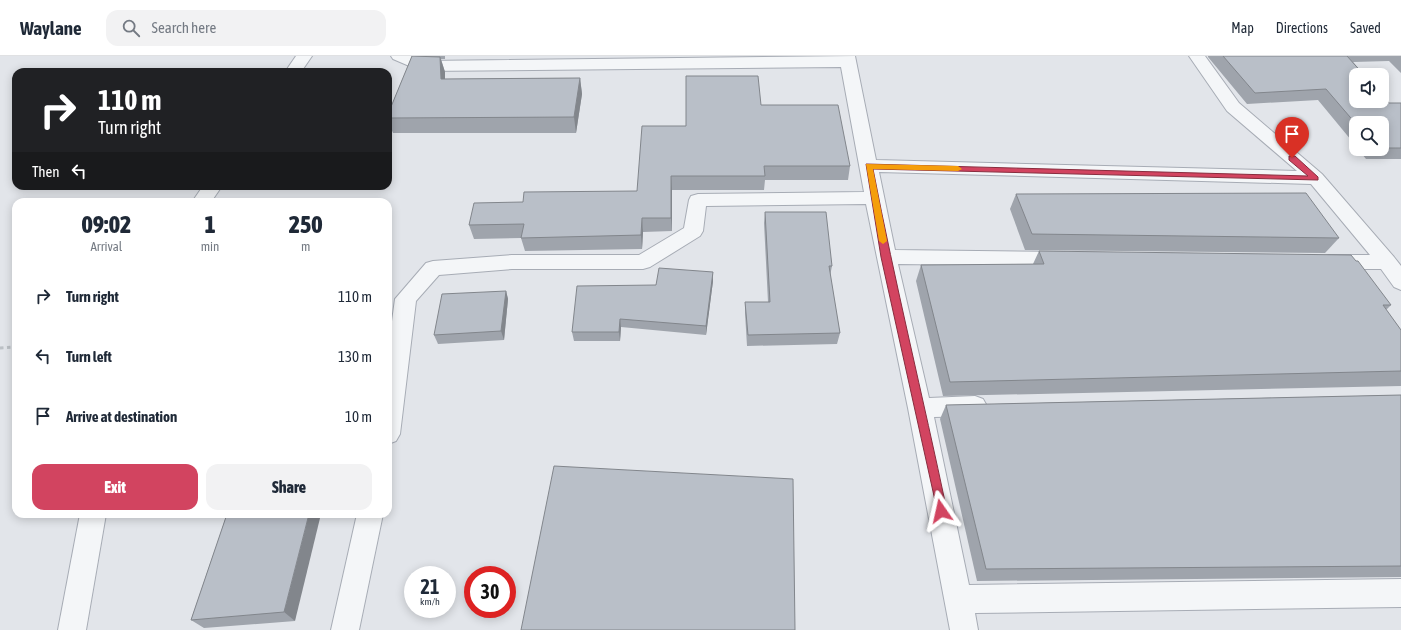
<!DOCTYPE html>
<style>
body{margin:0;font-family:"Asap Condensed",sans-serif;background:#f2f2f3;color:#1f2937;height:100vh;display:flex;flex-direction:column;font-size:15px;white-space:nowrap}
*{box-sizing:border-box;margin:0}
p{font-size:13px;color:#747a83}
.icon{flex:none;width:22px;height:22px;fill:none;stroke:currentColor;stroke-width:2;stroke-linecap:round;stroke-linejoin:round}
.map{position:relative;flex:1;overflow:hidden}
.side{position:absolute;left:12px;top:142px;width:380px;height:320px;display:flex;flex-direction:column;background:#fff;border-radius:12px;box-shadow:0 2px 10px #0003}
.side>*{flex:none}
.guide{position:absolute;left:12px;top:12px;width:380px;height:122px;border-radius:12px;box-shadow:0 2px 10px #0003;background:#202124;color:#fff;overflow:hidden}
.fabs{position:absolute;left:1349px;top:12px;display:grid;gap:8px}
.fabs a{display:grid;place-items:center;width:40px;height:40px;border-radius:8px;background:#fff;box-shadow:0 2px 10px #0003;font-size:20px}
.speed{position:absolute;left:404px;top:510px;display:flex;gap:8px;font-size:20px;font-weight:700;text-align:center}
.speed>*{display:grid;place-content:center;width:52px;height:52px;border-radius:50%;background:#fff;box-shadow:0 2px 10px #0003;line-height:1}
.speed small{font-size:10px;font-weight:400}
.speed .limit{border:6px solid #d22;background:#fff;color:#111}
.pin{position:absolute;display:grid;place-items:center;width:34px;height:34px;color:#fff;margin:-41px -17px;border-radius:50% 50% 50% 0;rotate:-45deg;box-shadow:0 0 4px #0007}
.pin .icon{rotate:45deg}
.me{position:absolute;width:44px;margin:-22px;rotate:349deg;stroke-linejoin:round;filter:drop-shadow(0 0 3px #0008)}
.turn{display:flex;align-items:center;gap:14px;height:84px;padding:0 20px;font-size:18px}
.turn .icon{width:52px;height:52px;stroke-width:2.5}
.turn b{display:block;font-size:28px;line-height:34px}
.then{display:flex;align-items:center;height:38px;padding:0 20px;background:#0003;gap:8px;font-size:15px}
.eta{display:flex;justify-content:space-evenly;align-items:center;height:68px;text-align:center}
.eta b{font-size:24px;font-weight:800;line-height:28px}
.cta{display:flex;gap:8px;margin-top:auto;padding:8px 20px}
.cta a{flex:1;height:46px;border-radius:12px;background:#d24460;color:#fff;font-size:16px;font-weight:800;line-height:46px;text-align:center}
.cta a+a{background:#f2f2f3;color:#1f2937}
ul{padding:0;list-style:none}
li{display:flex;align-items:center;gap:12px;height:60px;padding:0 20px}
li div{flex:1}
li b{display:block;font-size:15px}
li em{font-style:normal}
header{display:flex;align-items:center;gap:24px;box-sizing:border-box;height:56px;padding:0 20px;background:#fff;border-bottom:1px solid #e0e1e3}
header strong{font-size:19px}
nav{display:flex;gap:22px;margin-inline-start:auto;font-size:14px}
.search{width:280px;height:36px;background:#f2f2f3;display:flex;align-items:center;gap:10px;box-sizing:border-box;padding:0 14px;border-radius:12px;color:#747a83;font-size:15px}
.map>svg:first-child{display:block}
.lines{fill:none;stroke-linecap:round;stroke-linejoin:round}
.minor-casing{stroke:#a7acb5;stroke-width:2}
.path{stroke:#bbc0c5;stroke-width:3;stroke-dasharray:3.5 3.5;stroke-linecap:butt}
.minor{fill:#f4f6f8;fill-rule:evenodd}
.wall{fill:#9fa4ac}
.shaded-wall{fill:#82868c}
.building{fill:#b9bfc8;stroke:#82868c}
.route{fill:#d24460;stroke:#882c3e}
.slow{fill:#f59e0b}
</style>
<header>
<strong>Waylane</strong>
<div class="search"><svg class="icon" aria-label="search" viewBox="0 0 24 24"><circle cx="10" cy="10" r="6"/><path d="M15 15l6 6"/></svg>Search here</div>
<nav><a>Map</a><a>Directions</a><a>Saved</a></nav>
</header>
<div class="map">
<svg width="1401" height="574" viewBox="0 0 1401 574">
<rect width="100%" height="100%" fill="#e2e5ea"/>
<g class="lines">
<defs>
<g id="minor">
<path d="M296,0h16l-11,16h-16z"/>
<path d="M391,0h21l11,5 432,-5 21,104 421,11 -70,-60 -38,-55h16l34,47 83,71 72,83 7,9v24l-7,-3 -13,-18h-52l-7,-2 -3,-5 3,-5 7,-2h41l-59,-71 -432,-12 16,78 169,2 7,2 3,5 -3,5 -7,2 -166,-2 31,134 46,-2 8,3 4,7 -4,7 -8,3 -41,1 35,168 432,-6v28l-426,6 3,17h-28l-42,-222 -42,-204 -160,2 -3,25 -3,5 -50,31 -7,2h-131l-73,6 -23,26 -16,133 -4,7 -8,3v-93l7,-52 31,-36 7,-2 79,-6h127l45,-27 5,-28 2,-4 7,-2 166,-2 -23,-125 -420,4 -28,-12z"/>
<path d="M203,130h19l-11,16h-19z"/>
<path d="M80,458h26l-20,116h-28z"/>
<path d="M357,458h26l-24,116h-28z"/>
</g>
</defs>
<!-- minor casing -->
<use href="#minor" class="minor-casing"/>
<!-- path -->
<path class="path" d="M0,292l16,-1"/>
<!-- minor -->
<use href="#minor" class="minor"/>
</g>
<!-- wall -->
<g class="wall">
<path d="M412,0h33v3h-4l4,13v7l135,-1 2,16 -6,39h-183l-5,-11v-8z"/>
<path d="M1208,0h193v17l-12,-12 -36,1 36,41h12v56h-35l-8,-10h24v-26h-26v23l-38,-46 -71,4 -39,-47z"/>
<path d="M761,49l89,61 -2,14h-83l-1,10h-92v41l-29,1 -1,17 -117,2 -4,-13 -47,1 -5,-14 54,-23 114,-11 49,-65z"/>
<path d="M1016,138l323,44 -14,15 -300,-3 -15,-41z"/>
<path d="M765,156l67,54 -2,10 10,57 -3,11 -90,2 -2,-33v-11h23l-4,-79z"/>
<path d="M1039,195l352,54 -5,5 15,20v56l-458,10 -27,-115 5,-16 112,-1z"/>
<path d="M713,216v9l-7,54 -85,-8 -1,14h-46l-2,-9 84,-47z"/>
<path d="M506,235l2,8 -4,41 -66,4 -4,-9z"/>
<path d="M1401,339v182l-424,4 -37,-162 6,-14z"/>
<path d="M227,458l68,107 -91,7 -13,-8z"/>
</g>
<!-- shaded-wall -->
<g class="shaded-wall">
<path d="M440,1l5,15v22l-4,-15z"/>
<path d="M580,22l2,16 -6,39 -2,-16z"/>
<path d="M671,120l1,14v41l-1,-13z"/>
<path d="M642,162l1,14 -1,17 -1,-14z"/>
<path d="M713,216v9l-7,54v-9z"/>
<path d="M506,235l2,8 -4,41 -3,-9z"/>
<path d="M620,263l1,8 -1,14 -1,-9z"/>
<path d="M309,458h12l-26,107 -11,-9z"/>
</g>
<!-- building -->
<g class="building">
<path d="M412,0l28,1 1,22 139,-1 -6,39 -186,1v-4z"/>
<path d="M1223,0h124l17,19h-8v26h26v-6l7,8h12v45h-19v-25h-26v1l-30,-35 -71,4z"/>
<path d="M686,20h72l3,29h77l12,61h-86l1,10h-94v42h-29l-1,17 -120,3 3,-14 -55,1 5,-22 49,-1 1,-10 113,-1 5,-65h44z"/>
<path d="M1306,137l33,45 -307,-4 -16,-40z"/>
<path d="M765,156h61l6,54h-3l11,67 -92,2 -3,-33h25z"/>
<path d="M1039,195l312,4 5,6h2l33,44h-8l18,25v41l-451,11 -29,-117 123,-1z"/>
<path d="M659,212l54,4 -7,54 -86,-7 -1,13h-47l5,-46 79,-1z"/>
<path d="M506,235l-5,40 -67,4 8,-41z"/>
<path d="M1401,339v171l-415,3 -40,-164z"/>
<path d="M554,410l239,13 2,151h-274z"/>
<path d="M227,458h82l-25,98 -93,8z"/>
</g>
<!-- route -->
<path class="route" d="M1289,100h6l23,21v3l-445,-11c22,114 50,228 74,342l-2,3 -4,2 -3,-2 -57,-257 -15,-93 442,12 -19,-16z"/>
<!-- slow -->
<path class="slow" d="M866,108l92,2 4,3 -4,2 -85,-2 14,72 -4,3 -4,-3z"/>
</svg>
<div class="fabs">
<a><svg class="icon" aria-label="sound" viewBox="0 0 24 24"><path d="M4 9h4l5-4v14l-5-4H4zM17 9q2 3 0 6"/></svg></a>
<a><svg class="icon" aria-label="search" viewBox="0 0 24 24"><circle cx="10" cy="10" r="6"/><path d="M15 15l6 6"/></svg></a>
</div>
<div class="speed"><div>21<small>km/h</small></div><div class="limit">30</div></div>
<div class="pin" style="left:1292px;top:102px;background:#d93025"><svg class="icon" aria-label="arrive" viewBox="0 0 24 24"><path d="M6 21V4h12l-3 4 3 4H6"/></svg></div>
<svg class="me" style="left:941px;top:455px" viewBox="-20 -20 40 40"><path d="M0-17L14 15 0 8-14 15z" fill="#d24460" stroke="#fff" stroke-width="4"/></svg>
<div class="guide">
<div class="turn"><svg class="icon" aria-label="right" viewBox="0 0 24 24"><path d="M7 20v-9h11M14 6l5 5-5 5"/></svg><div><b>110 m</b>Turn right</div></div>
<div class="then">Then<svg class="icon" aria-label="left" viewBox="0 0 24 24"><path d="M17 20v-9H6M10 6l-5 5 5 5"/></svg></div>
</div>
<section class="side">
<div class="eta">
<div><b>09:02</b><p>Arrival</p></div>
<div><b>1</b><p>min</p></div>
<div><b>250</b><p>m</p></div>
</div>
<ul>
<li><svg class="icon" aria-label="right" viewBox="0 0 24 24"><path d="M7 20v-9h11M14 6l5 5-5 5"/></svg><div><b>Turn right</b></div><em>110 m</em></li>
<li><svg class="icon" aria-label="left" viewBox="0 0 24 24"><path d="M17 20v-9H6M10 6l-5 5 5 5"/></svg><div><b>Turn left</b></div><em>130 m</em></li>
<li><svg class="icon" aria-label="arrive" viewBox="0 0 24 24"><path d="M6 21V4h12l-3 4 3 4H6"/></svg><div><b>Arrive at destination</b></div><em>10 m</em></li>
</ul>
<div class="cta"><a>Exit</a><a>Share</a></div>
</section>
</div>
